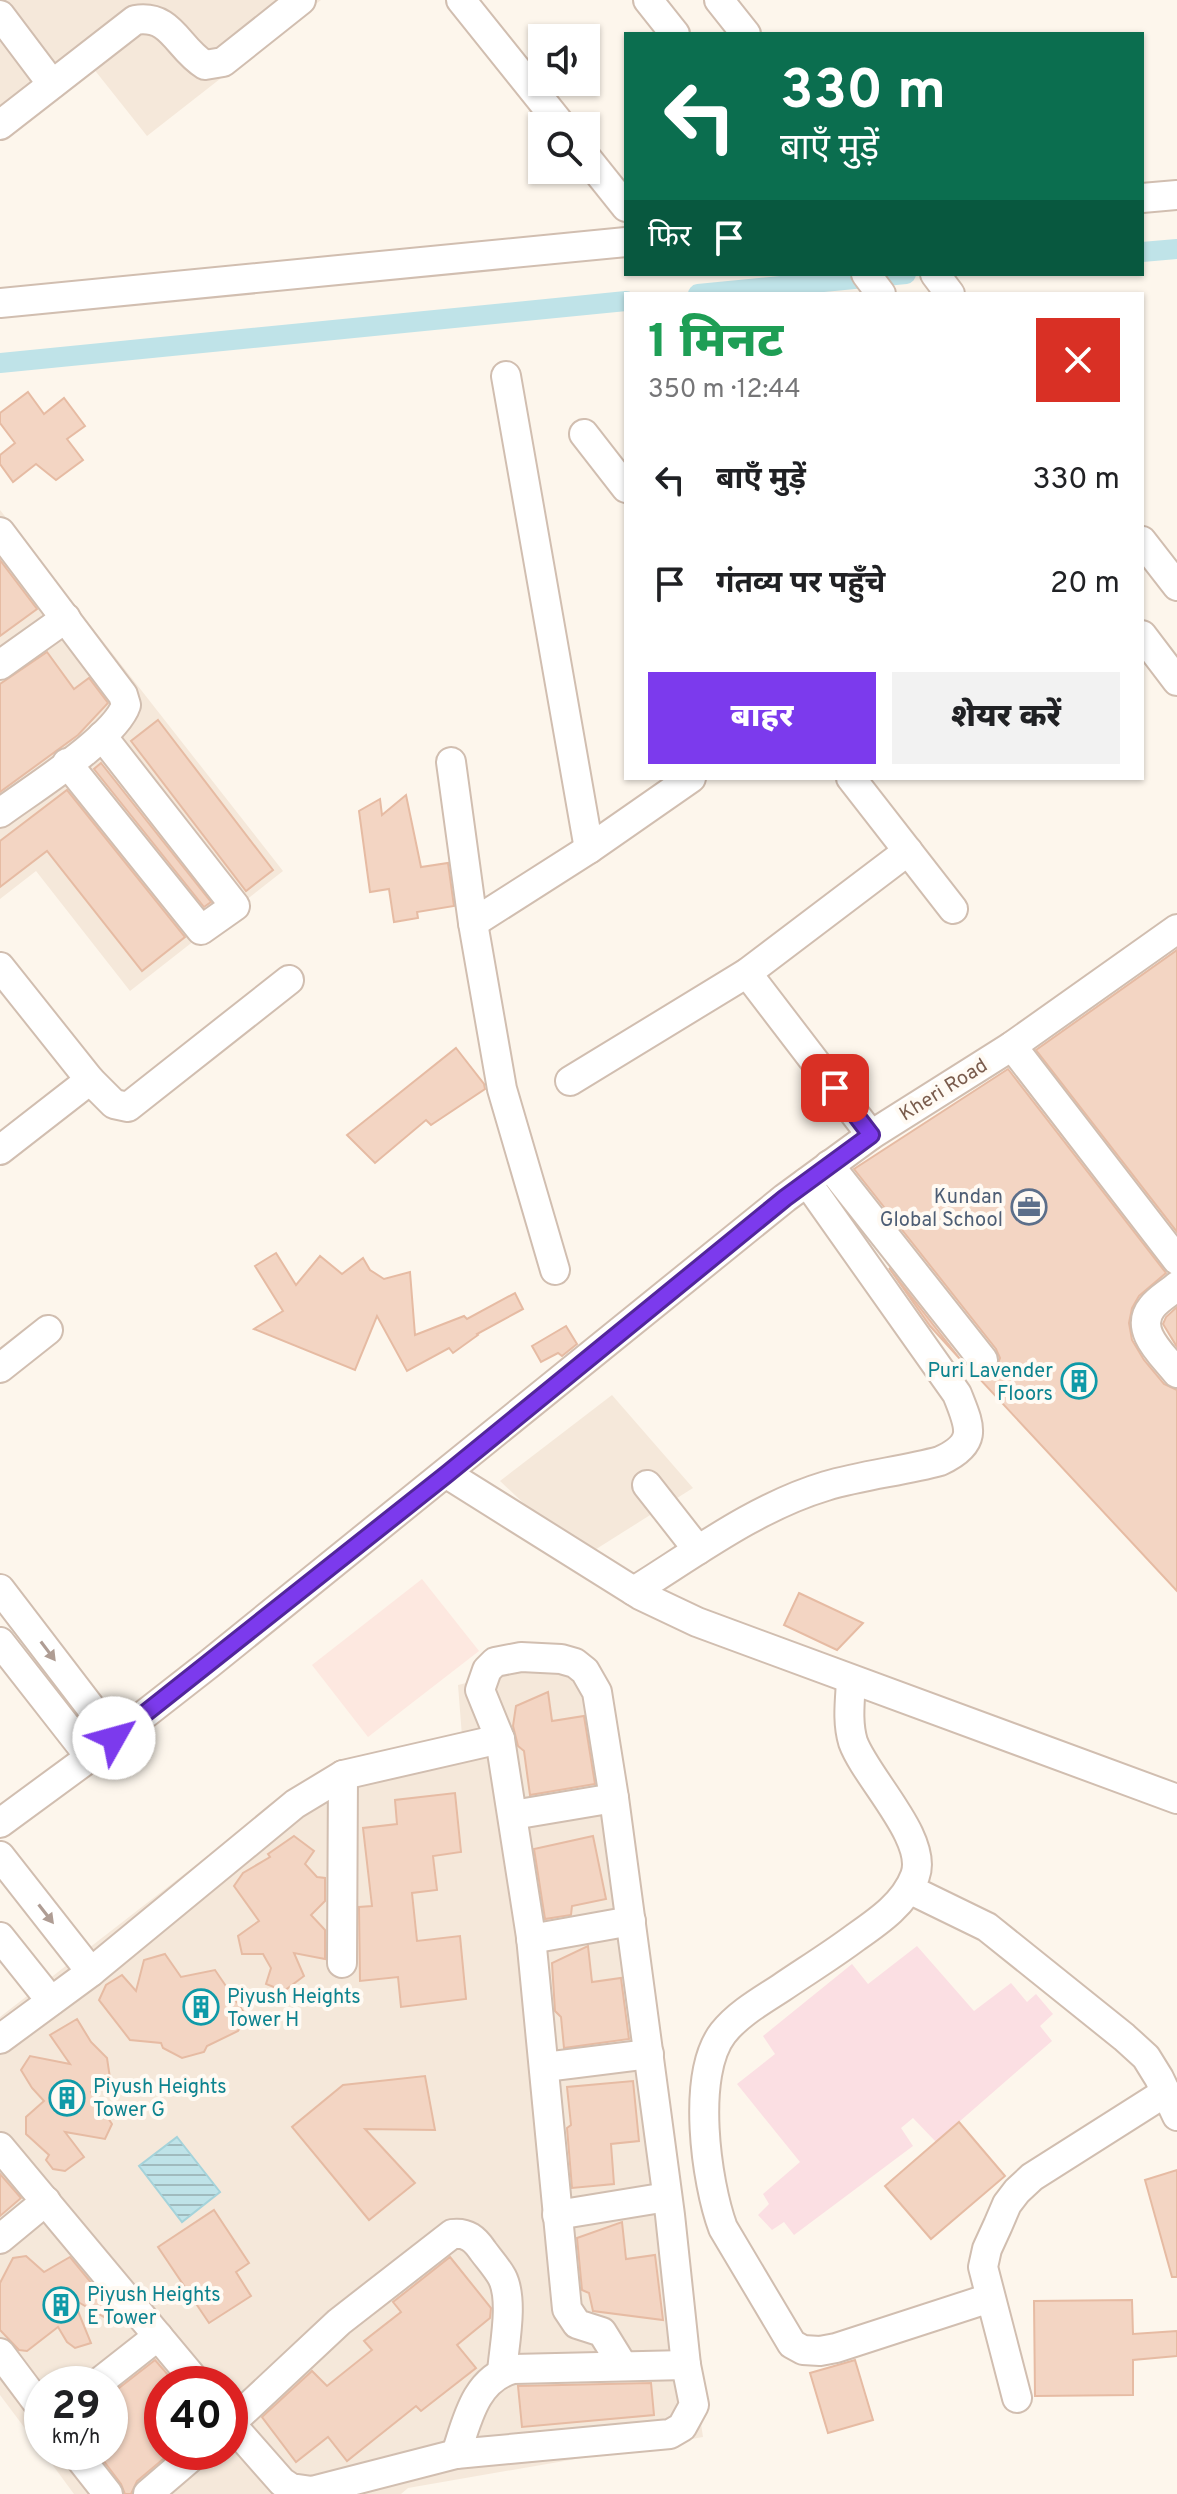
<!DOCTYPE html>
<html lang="hi">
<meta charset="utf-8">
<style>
body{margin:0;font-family:Overpass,"Noto Sans Devanagari",sans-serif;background:#f2f2f2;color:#202124;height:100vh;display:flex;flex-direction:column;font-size:30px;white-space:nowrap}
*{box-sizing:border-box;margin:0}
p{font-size:26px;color:#757577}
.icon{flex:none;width:44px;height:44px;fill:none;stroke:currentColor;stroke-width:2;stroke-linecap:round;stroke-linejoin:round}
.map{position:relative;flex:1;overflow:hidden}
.side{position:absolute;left:624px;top:292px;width:520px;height:488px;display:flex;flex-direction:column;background:#fff;border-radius:0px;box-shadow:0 2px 6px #0004}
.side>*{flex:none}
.hud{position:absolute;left:624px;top:32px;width:520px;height:244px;border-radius:0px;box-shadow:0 2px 6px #0004;background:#0b6e4f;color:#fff;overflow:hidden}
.fabs{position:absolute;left:528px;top:24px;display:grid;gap:16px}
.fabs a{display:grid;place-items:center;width:72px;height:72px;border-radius:0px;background:#fff;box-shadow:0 2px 6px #0004;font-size:40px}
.speed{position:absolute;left:24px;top:2366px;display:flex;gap:16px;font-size:40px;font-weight:700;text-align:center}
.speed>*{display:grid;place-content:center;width:104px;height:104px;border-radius:50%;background:#fff;box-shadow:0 2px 6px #0004;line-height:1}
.speed small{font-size:20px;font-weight:400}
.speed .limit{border:12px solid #d22;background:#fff;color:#111}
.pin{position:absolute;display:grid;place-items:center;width:68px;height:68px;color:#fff;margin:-34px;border-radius:16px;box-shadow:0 4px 12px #0006}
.me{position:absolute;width:88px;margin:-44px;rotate:52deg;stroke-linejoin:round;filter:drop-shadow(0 0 6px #0008)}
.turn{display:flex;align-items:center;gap:28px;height:168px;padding:0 24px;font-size:36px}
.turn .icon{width:104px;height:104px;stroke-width:2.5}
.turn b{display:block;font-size:56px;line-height:68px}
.then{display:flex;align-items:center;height:76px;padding:0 24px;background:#0003;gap:16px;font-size:30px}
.round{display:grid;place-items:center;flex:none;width:84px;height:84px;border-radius:0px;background:#f2f2f2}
.headline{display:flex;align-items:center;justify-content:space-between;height:136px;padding:0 24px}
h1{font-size:48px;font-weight:800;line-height:60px;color:#1e9e55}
.cta{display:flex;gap:16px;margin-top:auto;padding:16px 24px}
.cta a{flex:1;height:92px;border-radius:0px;background:#7c3aed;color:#fff;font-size:32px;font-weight:800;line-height:92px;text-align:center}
.cta a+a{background:#f2f2f2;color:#202124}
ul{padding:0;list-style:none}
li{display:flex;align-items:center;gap:24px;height:104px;padding:0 24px}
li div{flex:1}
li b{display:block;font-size:30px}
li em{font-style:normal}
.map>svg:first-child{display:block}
.residential{fill:#f5e8da;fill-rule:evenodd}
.commercial{fill:#fde8e0}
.medical{fill:#fbdfe3}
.water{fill:url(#water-rules);stroke:#a5d3da;stroke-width:2}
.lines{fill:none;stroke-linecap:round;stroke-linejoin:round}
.canal{stroke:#bfe3e8;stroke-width:20}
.building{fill:#f3d5c3;stroke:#e6bba3;stroke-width:2}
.minor-casing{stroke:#d1beb0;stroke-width:32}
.minor{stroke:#fff;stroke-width:28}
.oneway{fill:#af9d94}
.route-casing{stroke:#51269a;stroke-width:20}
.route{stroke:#7c3aed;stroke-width:14}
.labels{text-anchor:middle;stroke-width:8;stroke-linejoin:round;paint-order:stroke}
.street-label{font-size:20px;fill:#7a5c4d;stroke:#fffaf3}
.service-label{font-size:20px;fill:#4e5e75;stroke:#fffaf3;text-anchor:end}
.culture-label{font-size:20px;fill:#0d838f;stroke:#fffaf3;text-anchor:start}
</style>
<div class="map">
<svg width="1177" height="2494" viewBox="0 0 1177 2494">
<defs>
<pattern id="water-rules" width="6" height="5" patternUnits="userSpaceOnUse" patternTransform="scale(2)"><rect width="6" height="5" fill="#bfe3e8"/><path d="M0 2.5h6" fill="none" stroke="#a0bbbe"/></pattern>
</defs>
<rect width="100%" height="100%" fill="#fdf6ec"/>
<!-- residential -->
<g class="residential">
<path d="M0,0h321l-174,136 -54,-68 -93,72z"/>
<path d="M0,510l283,361 -153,120 -94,-120 -36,28z"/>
<path d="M612,1395l81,93 -111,70 -82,-77z"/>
<path d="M588,1653l115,784 -295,51 -7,6h-327l-31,-42h67v-68h-68v67l-42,-56v-378l298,-231 165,-37 -5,-64zM162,2384h68v68h-68z"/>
</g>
<!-- commercial -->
<path class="commercial" d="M422,1579l57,72 -111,86 -56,-72z"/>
<!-- medical -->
<path class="medical" d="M917,1946l57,65 37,-28 16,19 9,-8 17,20 -13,12 12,15 -116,101 -23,-24 -12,10 12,18 -119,89 -10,-13 -12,8 -14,-15 11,-11 -6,-10 37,-32 -63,-78 38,-30 -12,-18 89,-72 16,20z"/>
<!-- water -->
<path class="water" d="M177,2137l43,55 -38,30 -43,-56z"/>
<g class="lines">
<!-- canal -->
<g class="canal">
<path d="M1142,252l35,-3"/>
<path d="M698,294l208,-20"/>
<path d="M0,363l626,-62"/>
</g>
</g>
<!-- building -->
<g class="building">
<path d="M28,392l16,22 20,-16 21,28 -18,13 16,21 -27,20 -20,-16 -23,18 -13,-18v-9l15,-12 -15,-20v-10z"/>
<path d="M0,560l37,49 -37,27z"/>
<path d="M47,652l27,37 15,-11 19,25 -30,32 -78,57v-108z"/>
<path d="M158,720l115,150 -27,21 -115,-150z"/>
<path d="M101,763l110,139 -7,5 -110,-138z"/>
<path d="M67,790l118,147 -43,34 -95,-120 -47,36v-46z"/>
<path d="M406,795l15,72 27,-4 6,43 -37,6 1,6 -24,4 -5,-33 -19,3 -11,-81 21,-12 2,16z"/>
<path d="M1177,950v282l-141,-182z"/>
<path d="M456,1048l28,36 1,5 -54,36 -5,-5 -51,43 -28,-28z"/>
<path d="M1008,1069l158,204 -27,23 -7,12 -3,15 3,17 12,20 20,24 13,6v201l-201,-216 9,2 9,-4 6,-15 -4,-9 -142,-180z"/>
<path d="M276,1253l20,32 24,-29 22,18 21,-16 7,12 14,9 26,-7 5,63 49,-19 3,3 48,-26 8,16 -46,25 1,1 -25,18 -4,-5 -42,23 -30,-55 -22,54 -101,-41 29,-18 -28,-45z"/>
<path d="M889,1268l71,91 -30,-33z"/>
<path d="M1177,1307v40l-14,-23 3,-7z"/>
<path d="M566,1326l11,18 -15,12 -4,-3 -17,9 -9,-16z"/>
<path d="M799,1593l64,30 -26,27 -53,-25z"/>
<path d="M548,1692l4,29 32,-5 11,68 -65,11 -6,-44 -6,-5 -5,-20 3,-20z"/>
<path d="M455,1793l6,59 -28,4 4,34 -25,3 5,48 43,-5 6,63 -65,8 -3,-30 -38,4 -1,-74 13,-1 -9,-78 34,-4 -2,-24z"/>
<path d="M294,1836l20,15 -9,13 12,13 8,1v23l-14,14 14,15v29l-31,-6 10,23 -20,15 -18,-7 5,-16 -8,-14h-21l-4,-18 21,-15 -25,-35 9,-13 27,-16 -2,-3z"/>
<path d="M593,1836l13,63 -34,7 -1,9 -26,4 -11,-70z"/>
<path d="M588,1946l4,36 29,-4 8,61 -65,9 -3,-31 -6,-6 -3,-48z"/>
<path d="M165,1954l16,23 34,-7 32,47 -9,14 -31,15 -3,6 -22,6 -19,-10 -2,-5 -31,-3 -31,-40 7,-15 16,-10 14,16 8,-31z"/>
<path d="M77,2019l14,23 16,16 3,20 -19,14 21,32 -7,15 -40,-7 19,25 -19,14 -12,-2 -7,-9 3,-5 -23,-21v-17l18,-16 -12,-13 -11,-18 9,-14 40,8 -20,-29z"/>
<path d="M425,2076l10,54 -70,-1 50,54 -46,37 -77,-93 51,-42z"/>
<path d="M633,2081l6,60 -28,3 3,40 -42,4 -5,-60 4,-3 -4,-38z"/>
<path d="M959,2122l46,54 -74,63 -46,-53z"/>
<path d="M1177,2170v107h-5l-27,-97z"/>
<path d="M0,2174l21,24 -21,18z"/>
<path d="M214,2210l35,53 -13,9 15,24 -42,27 -51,-76z"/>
<path d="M622,2222l4,37 29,-4 8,65 -70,-9 -4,-18 -7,-3 -5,-52z"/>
<path d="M26,2256l18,16 26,-15 23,28 1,10 5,-3 20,24 -3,8 -43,-25 18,44 -16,5 -8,-6 -9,-15 -31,24 -8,-1 -19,-20v-47l13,-25z"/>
<path d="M450,2257l41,51 -1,10 -33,27 19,23 -55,43 -5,-5 -69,55 -19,-24 -32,25 -34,-45 50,-46 15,15 45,-36 -8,-9 37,-29 -8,-10z"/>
<path d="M1132,2300l1,34 44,-3v25l-44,4v35l-98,1 -1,-95z"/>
<path d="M155,2360l21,24h-14v68l6,3 -31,26 -6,13h-6l-4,-10 -24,-32h13v-57z"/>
<path d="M855,2360l18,60 -45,13 -18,-60z"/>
<path d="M651,2383l3,32 -132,12 -4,-41z"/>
</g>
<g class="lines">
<defs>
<g id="minor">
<path d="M461,0l101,126"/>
<path d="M648,0l27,34"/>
<path d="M719,0l27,34"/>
<path d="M0,15l52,69"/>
<path d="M0,125l135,-105c37,-6 42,28 70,45l18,-3 78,-62"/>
<path d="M586,157l40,50"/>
<path d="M1142,198l35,-3"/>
<path d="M866,274l15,20"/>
<path d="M935,274l15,20"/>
<path d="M0,303l626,-61"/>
<path d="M506,376l83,473"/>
<path d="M584,434l42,54"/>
<path d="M0,532l123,163 3,10c-11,33 -95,85 -126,108"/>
<path d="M1142,541l35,45"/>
<path d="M1142,635l35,46"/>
<path d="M0,665l66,-47"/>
<path d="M451,762l22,161 29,166 53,181"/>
<path d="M67,763l134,167 34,-24 -133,-170"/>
<path d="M851,778l102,131"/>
<path d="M473,923l116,-74 102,-71"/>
<path d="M0,967l90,113 -90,70"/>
<path d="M747,973l124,162"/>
<path d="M1012,1046l165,214"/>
<path d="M90,1080l24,24 14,3 161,-127"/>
<path d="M570,1081l177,-108 161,-122"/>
<path d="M829,1165l154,195"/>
<path d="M1177,1286c-8,7 -19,13 -25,21 -19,23 11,48 25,66"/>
<path d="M0,1368l48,-38"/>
<path d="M447,1474l193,121 57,27 480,177"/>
<path d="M647,1485l51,65"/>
<path d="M0,1589l114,149"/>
<path d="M634,1591c61,-38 122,-84 192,-105 37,-11 77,-15 114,-25 39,-18 30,-34 17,-67l-150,-212"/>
<path d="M0,1642l90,115"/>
<path d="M851,1681c-1,20 -4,41 2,61 13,36 76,97 62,134 -10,27 -36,45 -59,61 -24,18 -50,34 -75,51 -20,13 -43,26 -58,45 -32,41 -17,149 0,195l69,116 11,6 17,1 16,-3 154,-50"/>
<path d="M513,1815l101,-17"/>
<path d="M0,1823l90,-66 119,-93 576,-466 86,-63 141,-89 165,-117"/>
<path d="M0,1856l91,116"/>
<path d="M909,1889l78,38 137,110 22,20 13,21 18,38"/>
<path d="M0,1937l51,64"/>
<path d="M531,1939l100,-18"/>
<path d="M342,1963l1,-188"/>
<path d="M0,2039l91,-67 204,-168 48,-29 157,-36"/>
<path d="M545,2067l104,-13"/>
<path d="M0,2147l198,237"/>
<path d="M557,2215l110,-18"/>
<path d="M0,2239l46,-38"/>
<path d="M0,2353l42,56"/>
<path d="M97,2384l61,-48"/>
<path d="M1017,2398l-34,-131 4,-18 11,-24 9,-21 10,-13 15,-14 134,-85"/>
<path d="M230,2423l52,59 9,6 21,3 144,-37 214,-20 12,-7 12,-22 -8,-40 -16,-150 -56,-417 -17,-106 -12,-21 -10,-8 -14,-4 -40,-2 -26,5 -8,8 -7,20 20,49 31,198 36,372 10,15 25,8 21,34"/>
<path d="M230,2424l109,-102 113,-88c15,-2 23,5 31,17 6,8 14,17 19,26 12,23 2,69 0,95"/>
<path d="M75,2452l33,42"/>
<path d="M456,2454c11,-33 19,-75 57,-85l173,-4"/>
<path d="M148,2494l49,-42"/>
</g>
</defs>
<!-- minor casing -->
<use href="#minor" class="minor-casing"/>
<!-- minor -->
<use href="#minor" class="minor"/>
</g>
<!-- one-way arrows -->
<defs><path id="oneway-solid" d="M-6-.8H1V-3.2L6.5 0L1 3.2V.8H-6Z" transform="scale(2)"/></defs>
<g class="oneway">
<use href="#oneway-solid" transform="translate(48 1651) rotate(53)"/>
<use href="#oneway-solid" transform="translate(46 1914) rotate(52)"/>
</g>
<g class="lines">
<defs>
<path id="route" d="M114,1738l333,-264 338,-276 86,-63 -36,-47"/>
</defs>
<!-- route casing -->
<use href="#route" class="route-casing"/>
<!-- route -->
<use href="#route" class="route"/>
</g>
<!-- icons -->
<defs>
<symbol id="office-ring" viewBox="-11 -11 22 22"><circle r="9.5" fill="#fffaf3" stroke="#5c6f8a" stroke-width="1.5"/><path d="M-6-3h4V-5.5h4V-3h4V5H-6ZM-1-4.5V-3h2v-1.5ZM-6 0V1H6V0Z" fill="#5c6f8a"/></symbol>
<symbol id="building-ring" viewBox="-11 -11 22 22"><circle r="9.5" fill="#fffaf3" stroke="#0f9aa8" stroke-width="1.5"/><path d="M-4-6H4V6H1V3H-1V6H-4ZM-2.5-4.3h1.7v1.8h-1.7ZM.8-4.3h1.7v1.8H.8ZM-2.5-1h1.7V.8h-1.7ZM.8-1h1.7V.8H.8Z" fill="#0f9aa8"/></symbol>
</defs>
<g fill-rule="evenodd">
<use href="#office-ring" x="1009" y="1187" width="40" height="40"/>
<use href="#building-ring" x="1059" y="1361" width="40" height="40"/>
<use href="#building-ring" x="181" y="1987" width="40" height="40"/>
<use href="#building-ring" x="47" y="2078" width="40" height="40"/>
<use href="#building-ring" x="41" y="2285" width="40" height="40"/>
</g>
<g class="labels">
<!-- street labels -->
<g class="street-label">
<text transform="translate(943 1089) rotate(-32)" y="7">Kheri Road</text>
</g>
<!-- service labels -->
<g class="service-label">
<text x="1003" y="1203">Kundan<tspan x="1003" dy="23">Global School</tspan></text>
</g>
<!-- culture labels -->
<g class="culture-label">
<text x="1053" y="1377" text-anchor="end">Puri Lavender<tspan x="1053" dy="23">Floors</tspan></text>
<text x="227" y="2003">Piyush Heights<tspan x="227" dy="23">Tower H</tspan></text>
<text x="93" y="2093">Piyush Heights<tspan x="93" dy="23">Tower G</tspan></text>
<text x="87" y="2301">Piyush Heights<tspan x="87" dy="23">E Tower</tspan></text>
</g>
</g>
</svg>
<div class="fabs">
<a><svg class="icon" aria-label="sound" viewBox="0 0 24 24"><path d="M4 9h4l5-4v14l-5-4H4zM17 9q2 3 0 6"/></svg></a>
<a><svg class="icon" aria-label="search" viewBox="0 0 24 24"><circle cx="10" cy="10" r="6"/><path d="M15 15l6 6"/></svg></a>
</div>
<div class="speed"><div>29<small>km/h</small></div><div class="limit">40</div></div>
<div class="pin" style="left:835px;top:1088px;background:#d93025"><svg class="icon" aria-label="arrive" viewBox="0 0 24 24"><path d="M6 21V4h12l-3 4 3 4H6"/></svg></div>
<svg class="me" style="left:114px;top:1738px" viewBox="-20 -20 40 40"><circle r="19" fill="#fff"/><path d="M0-13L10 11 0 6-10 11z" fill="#7c3aed"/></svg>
<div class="hud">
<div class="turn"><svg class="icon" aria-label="left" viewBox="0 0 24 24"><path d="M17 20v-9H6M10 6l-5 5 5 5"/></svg><div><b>330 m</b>बाएँ मुड़ें</div></div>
<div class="then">फिर<svg class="icon" aria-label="arrive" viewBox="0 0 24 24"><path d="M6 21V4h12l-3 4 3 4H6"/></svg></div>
</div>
<section class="side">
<div class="headline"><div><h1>1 मिनट</h1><p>350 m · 12:44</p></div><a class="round" style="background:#d93025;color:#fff"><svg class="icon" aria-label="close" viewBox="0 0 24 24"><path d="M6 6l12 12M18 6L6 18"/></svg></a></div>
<ul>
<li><svg class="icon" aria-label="left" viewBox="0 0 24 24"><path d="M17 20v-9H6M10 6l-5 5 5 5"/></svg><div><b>बाएँ मुड़ें</b></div><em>330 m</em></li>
<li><svg class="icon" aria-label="arrive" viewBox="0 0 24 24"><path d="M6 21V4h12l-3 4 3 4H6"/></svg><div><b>गंतव्य पर पहुँचे</b></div><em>20 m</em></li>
</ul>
<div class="cta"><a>बाहर</a><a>शेयर करें</a></div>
</section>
</div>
